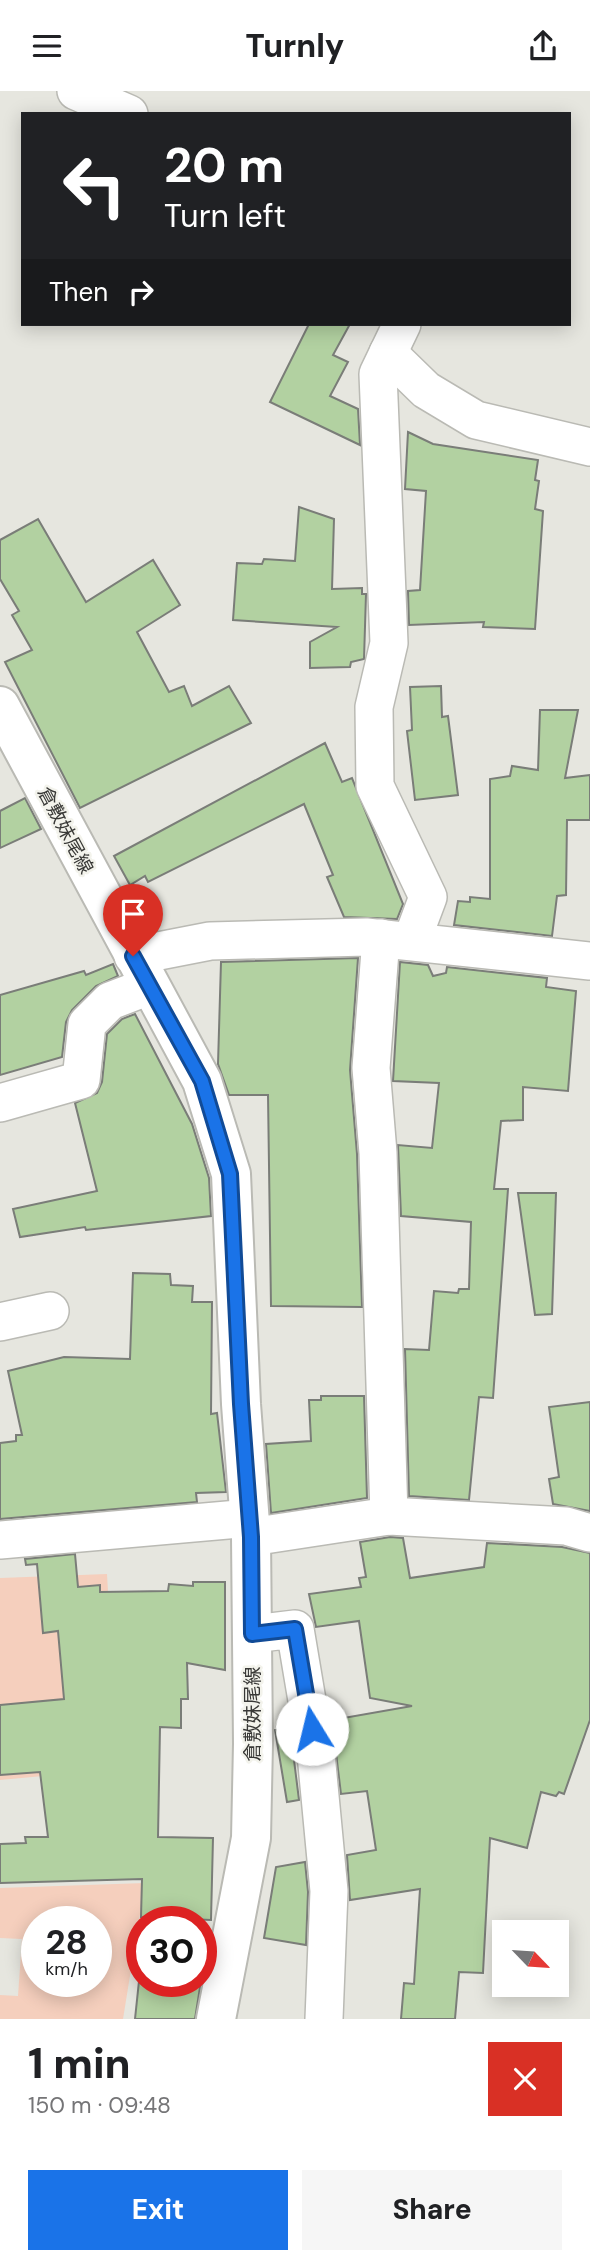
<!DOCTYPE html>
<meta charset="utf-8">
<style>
body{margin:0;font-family:"DM Sans","Noto Sans JP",sans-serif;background:#f6f6f6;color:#202124;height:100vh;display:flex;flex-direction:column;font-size:26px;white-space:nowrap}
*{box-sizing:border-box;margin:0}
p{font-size:23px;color:#757577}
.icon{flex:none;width:38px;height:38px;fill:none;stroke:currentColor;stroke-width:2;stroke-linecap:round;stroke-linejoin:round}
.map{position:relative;height:1928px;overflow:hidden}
.panel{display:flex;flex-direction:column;background:#fff;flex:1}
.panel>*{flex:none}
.hud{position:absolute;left:21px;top:21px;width:550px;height:214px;border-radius:0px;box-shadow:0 4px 18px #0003;background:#202124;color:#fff;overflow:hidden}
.needle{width:46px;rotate:115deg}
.fabs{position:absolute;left:492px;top:1829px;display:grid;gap:14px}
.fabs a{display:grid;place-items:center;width:77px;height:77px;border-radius:0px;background:#fff;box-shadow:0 4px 18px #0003;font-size:35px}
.speed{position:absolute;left:21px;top:1815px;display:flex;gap:14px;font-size:35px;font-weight:700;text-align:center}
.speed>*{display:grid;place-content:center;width:91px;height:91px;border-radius:50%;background:#fff;box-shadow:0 4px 18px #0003;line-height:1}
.speed small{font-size:18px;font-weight:400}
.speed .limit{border:10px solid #d22;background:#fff;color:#111}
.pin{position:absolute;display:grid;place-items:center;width:60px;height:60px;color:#fff;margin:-72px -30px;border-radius:50% 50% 50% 0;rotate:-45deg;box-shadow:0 0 7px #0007}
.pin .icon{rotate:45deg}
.me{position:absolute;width:77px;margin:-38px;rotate:351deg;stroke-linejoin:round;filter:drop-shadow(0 0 5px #0008)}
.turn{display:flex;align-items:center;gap:24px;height:147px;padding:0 28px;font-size:32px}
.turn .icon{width:91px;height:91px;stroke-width:2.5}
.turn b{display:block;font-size:49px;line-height:60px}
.then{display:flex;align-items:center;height:66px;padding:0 28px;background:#0003;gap:14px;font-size:26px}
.round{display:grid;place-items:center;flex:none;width:74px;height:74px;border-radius:0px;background:#f6f6f6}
.summary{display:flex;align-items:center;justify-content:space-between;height:119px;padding:0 28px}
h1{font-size:42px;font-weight:800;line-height:52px}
.primary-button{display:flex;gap:14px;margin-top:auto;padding:14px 28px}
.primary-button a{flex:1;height:80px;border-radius:0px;background:#1a73e8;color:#fff;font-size:28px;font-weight:800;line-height:80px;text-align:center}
.primary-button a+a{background:#f6f6f6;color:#202124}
header{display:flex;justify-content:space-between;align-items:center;height:91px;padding:0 28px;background:#fff;font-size:32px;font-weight:800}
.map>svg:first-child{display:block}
.green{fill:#f5cfbd;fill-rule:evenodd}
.building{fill:#b2d1a1;stroke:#7a7d78;stroke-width:2}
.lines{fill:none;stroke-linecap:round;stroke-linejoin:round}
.minor-casing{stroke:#babab4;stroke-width:40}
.secondary-casing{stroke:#babab4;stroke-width:42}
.minor{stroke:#fff;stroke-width:37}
.secondary{stroke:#fff;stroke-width:38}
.route-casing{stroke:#114b97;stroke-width:18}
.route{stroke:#1a73e8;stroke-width:12}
.labels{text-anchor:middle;stroke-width:5;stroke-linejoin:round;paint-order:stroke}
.street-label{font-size:19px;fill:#383836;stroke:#f3f3ec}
</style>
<header><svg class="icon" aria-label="menu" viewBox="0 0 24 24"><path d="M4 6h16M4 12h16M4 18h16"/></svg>Turnly<svg class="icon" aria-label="share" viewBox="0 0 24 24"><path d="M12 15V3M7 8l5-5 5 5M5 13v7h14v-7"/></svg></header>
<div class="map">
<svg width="590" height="1928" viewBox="0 0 590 1928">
<rect width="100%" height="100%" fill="#e6e6df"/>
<!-- green -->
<g class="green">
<path d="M107,1483l11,195 -118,11v-202z"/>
<path d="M145,1792l-22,136h-123v-24l18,1 4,-57 -22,-1v-50zM37,1830h59v60h-59z"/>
</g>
<!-- building -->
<g class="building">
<path d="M309,233h41l-17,31 15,7 -18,34 28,13 2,36 -90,-43z"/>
<path d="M408,341l25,12 105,16 -3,20 4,1 -4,28 8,2 -8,118 -52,-2 1,-5 -75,3 -1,-34 12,-1 6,-99 -21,-2z"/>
<path d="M299,416l35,12 -2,70 30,-1v6h4l-2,65 -13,3 -1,5 -40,1v-26l27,-15 -104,-7 4,-57 25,1 2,-5 31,2z"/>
<path d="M38,428l48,83 67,-42 27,45 -43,27 32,60 15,-6 8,20 37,-20 22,37 -171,85 -75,-146 27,-12 -20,-35 7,-4 -19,-32v-39z"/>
<path d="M441,595l1,31 6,-1 10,79 -43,5 -8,-69 5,-1 -2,-43z"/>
<path d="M540,619h38l-13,68 25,-3v45h-23l-1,75 -9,1 -5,40 -98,-11 4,-24 12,1v-5l20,2v-120l20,-3 2,-10 26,4z"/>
<path d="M325,652l17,39 10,-4 51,126 -6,15 -53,-2 -17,-40 6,-2 -29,-71 -156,78 -3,-6 -15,9 -16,-29z"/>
<path d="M25,707l16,31 -41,19v-37z"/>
<path d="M358,867l-8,112 7,84 5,153 -91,-1 -3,-211h-39l-11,-31 3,-102z"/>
<path d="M400,871l28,3 5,11 13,-3 1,-6 100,11 -1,9 30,4 -8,100 -45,-4v33l-22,1 -7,68h14l-15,209 -14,-1 -10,103 -60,-4 -4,-147 24,1 5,-59 24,2 1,-4h10l2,-67 -70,-6 -3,-71 34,3 7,-65 -46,-2z"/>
<path d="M113,873l5,12 -22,10 -24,24 -6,12 -4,35 -62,18v-80l84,-24 2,4z"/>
<path d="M135,923l57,110 17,54 2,38 -125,14 -1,-3 -65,10 -7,-28 84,-18 -22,-88 22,-10 5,-11 5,-48 15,-15z"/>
<path d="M518,1102h38l-4,121 -17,1z"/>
<path d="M133,1182l37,1 1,11 22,1 -1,16h20l-1,112 6,-1 9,79 -30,1 1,9 -197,17v-76l16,-2v-6h6l-14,-64 56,-14 66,2z"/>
<path d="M321,1305h43l3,102 -96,15 -5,-69 45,-3 -2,-41h12z"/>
<path d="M590,1311v109l-37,-7 -4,-25 10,-2 -10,-70z"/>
<path d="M390,1446l13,1 7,40 74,-11 3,-24 75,4 28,6v167l-26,74 -5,-2 -3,4 -15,-4 -14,56 -37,-10 -7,135 -24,-1 -4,47h-54l3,-36 10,1 6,-95 -70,11 -3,-45 29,-5 -9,-59 -26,3 -9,-74 80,-14 -42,-8 -11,-77 -43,6 -7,-33 52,-7 -2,-9 7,-1 -6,-35z"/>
<path d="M75,1463l3,33 22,-2v7l68,-1 1,-7 24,2v-4h32v88l-38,-7 1,36h-7v29l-21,-1 -2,110 55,1 -2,82 -70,-3 1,-38 -142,4v-39l26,-1 -1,-6h23l-8,-65 -40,3v-70l64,-6 -6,-68 -15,2 -6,-69 -11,1 -1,-6z"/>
<path d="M290,1637l9,72 -12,2 -12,-72z"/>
<path d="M305,1771l3,30 -2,53 -42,-7 12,-71z"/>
<path d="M139,1890h62l-6,38h-60z"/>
</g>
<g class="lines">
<defs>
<g id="minor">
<path d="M76,0l53,23"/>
<path d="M402,233l-24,50 11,269 -15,64 1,79 53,111 -16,43"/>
<path d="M388,262l38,37 50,30 114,27"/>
<path d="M381,847l-10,130 7,85 11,363"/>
<path d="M133,865l77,-15 156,-4 224,24"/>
<path d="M0,1012l81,-23 6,-56 23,-23 39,-15"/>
<path d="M0,1231l50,-11"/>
<path d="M251,1446l138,-21 177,10 24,7"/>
<path d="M0,1449l250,-22"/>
<path d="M252,1543l43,-5 21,125 13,137 -5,128"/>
</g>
<path id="secondary" d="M0,615l202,375 29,93 10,230 10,133 2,207 -2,94 -35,181"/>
</defs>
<!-- minor casing -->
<use href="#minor" class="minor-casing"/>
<!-- secondary casing -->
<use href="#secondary" class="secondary-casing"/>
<!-- minor -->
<use href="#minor" class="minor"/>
<!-- secondary -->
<use href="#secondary" class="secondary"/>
</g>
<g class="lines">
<defs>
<path id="route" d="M133,865l69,125 28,93 11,230 10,133 1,97 43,-5 17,100"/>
</defs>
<!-- route casing -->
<use href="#route" class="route-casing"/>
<!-- route -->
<use href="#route" class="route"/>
</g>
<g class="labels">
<!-- street labels -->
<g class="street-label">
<text transform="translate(66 739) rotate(62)" y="7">倉敷妹尾線</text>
<text transform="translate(252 1623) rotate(-90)" y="7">倉敷妹尾線</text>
</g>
</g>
</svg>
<div class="fabs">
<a><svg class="needle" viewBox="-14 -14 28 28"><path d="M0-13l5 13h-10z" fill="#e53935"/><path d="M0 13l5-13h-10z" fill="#757577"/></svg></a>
</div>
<div class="speed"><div>28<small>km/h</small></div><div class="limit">30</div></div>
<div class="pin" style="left:133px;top:865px;background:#d93025"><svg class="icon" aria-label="arrive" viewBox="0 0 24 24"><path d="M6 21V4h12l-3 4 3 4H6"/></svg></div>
<svg class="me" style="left:312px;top:1638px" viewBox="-20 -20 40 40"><circle r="19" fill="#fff"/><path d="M0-13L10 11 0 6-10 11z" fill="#1a73e8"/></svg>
<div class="hud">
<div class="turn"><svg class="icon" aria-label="left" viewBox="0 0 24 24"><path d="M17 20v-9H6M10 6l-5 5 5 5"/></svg><div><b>20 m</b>Turn left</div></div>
<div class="then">Then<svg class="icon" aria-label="right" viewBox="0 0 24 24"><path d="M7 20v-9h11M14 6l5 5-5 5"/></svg></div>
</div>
</div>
<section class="panel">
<div class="summary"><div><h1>1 min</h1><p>150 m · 09:48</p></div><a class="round" style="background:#d93025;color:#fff"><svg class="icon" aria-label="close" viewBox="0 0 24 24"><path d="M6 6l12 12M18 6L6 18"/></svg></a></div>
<div class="primary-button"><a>Exit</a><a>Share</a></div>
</section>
